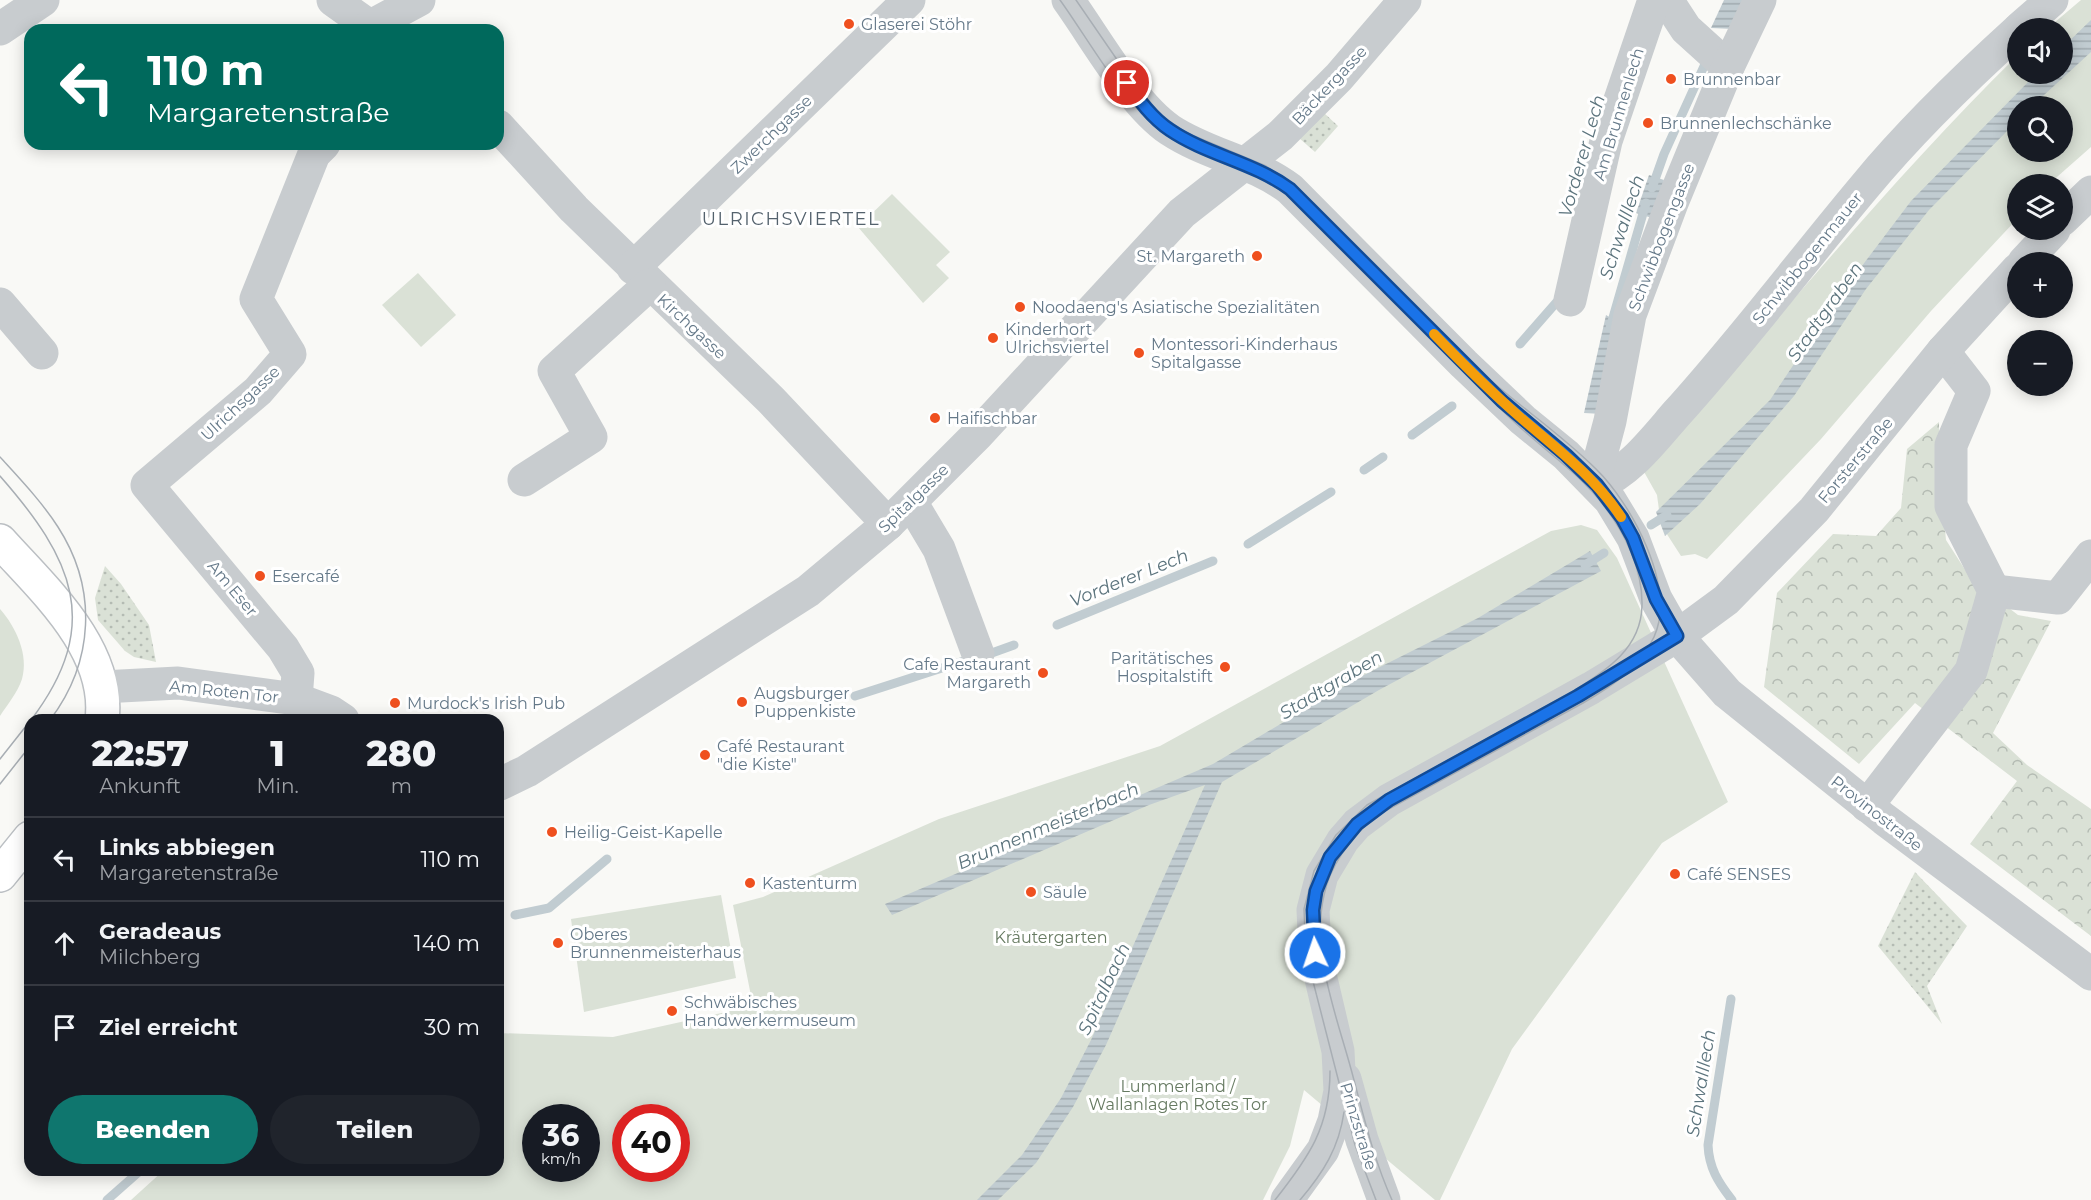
<!DOCTYPE html>
<html lang="de">
<meta charset="utf-8">
<style>
body{margin:0;font-family:Montserrat,sans-serif;background:#20242c;color:#f1f3f6;height:100vh;display:flex;flex-direction:column;font-size:22px;white-space:nowrap}
*{box-sizing:border-box;margin:0}
p{font-size:20px;color:#9ea1a6}
.icon{flex:none;width:33px;height:33px;fill:none;stroke:currentColor;stroke-width:2;stroke-linecap:round;stroke-linejoin:round}
.map{position:relative;flex:1;overflow:hidden}
.drawer{position:absolute;left:24px;top:714px;width:480px;height:462px;display:flex;flex-direction:column;background:#171b24;border-radius:18px;box-shadow:0 3px 15px #0003}
.drawer>*{flex:none}
.hud{position:absolute;left:24px;top:24px;width:480px;height:126px;border-radius:18px;box-shadow:0 3px 15px #0003;background:#00695c;color:#fff;overflow:hidden}
.tools{position:absolute;left:2007px;top:18px;display:grid;gap:12px}
.tools a{display:grid;place-items:center;width:66px;height:66px;border-radius:50%;background:#171b24;box-shadow:0 3px 15px #0003;font-size:30px}
.speed{position:absolute;left:522px;top:1104px;display:flex;gap:12px;font-size:30px;font-weight:700;text-align:center}
.speed>*{display:grid;place-content:center;width:78px;height:78px;border-radius:50%;background:#171b24;box-shadow:0 3px 15px #0003;line-height:1}
.speed small{font-size:15px;font-weight:400}
.speed .limit{border:9px solid #d22;background:#fff;color:#111}
.pin{position:absolute;display:grid;place-items:center;width:51px;height:51px;color:#fff;margin:-26px;border:3px solid #fff;border-radius:50%;box-shadow:0 2px 6px #0007}
.me{position:absolute;width:66px;margin:-33px;rotate:357deg;stroke-linejoin:round;filter:drop-shadow(0 0 4px #0008)}
.turn{display:flex;align-items:center;gap:21px;height:126px;padding:0 24px;font-size:27px}
.turn .icon{width:78px;height:78px;stroke-width:2.5}
.turn b{display:block;font-size:42px;line-height:51px}
.eta{display:flex;justify-content:space-evenly;align-items:center;height:102px;text-align:center}
.eta b{font-size:36px;font-weight:800;line-height:42px}
.button{display:flex;gap:12px;margin-top:auto;padding:12px 24px}
.button a{flex:1;height:69px;border-radius:36px;background:#0f766e;color:#fff;font-size:24px;font-weight:800;line-height:69px;text-align:center}
.button a+a{background:#20242c;color:#f1f3f6}
ul{padding:0;list-style:none}
li{display:flex;align-items:center;gap:18px;height:84px;padding:0 24px;border-top:2px solid #363941}
li div{flex:1}
li b{display:block;font-size:22px}
li em{font-style:normal}
.map>svg:first-child{display:block}
.grass{fill:url(#grass-dots)}
.forest{fill:url(#forest-crowns)}
.park{fill:#dae1d6;fill-rule:evenodd}
.water{fill:url(#water-rules)}
.lines{fill:none;stroke-linecap:round;stroke-linejoin:round}
.stream{stroke:#c1ccd1;stroke-width:9}
.major-casing{stroke:#bbbfc3;stroke-width:36}
.minor{stroke:#c8cccf;stroke-width:33}
.major{stroke:#fff;stroke-width:33}
.tram{stroke:#a8aeb4;stroke-width:1.5}
.route-casing{stroke:#114b97;stroke-width:15}
.route{stroke:#1a73e8;stroke-width:10}
.slow{stroke:#f59e0b;stroke-width:10}
.poi-dot{fill:#ef501f;stroke:#fff;stroke-width:2}
.labels{text-anchor:middle;stroke-width:6;stroke-linejoin:round;paint-order:stroke}
.poi-label{font-size:16px;fill:#657989;stroke:#fff;text-anchor:start}
.street-label{font-size:16px;fill:#657989;stroke:#fff}
.park-label{font-size:16px;fill:#667a61;stroke:#fff}
.water-label{font-size:18px;font-style:italic;fill:#5c747d;stroke:#fff}
.neighbourhood-label{font-size:18px;letter-spacing:1.5px;fill:#54626d;stroke:#fff}
</style>
<div class="map">
<svg width="2091" height="1200" viewBox="0 0 2091 1200">
<defs>
<pattern id="grass-dots" width="8" height="8" patternUnits="userSpaceOnUse" patternTransform="scale(1.5)"><rect width="8" height="8" fill="#dae1d6"/><path d="M2 2h.1M6 6h.1" fill="none" stroke="#b4bbb3" stroke-width="1.8" stroke-linecap="round"/></pattern>
<pattern id="forest-crowns" width="20" height="18" patternUnits="userSpaceOnUse" patternTransform="scale(1.5)"><rect width="20" height="18" fill="#dae1d6"/><path d="M2 6a3 3 0 1 1 6 0M12 15a3 3 0 1 1 6 0" fill="none" stroke="#b4bbb3"/></pattern>
<pattern id="water-rules" width="6" height="5" patternUnits="userSpaceOnUse" patternTransform="scale(1.5)"><rect width="6" height="5" fill="#c1ccd1"/><path d="M0 2.5h6" fill="none" stroke="#a0aaaf"/></pattern>
</defs>
<rect width="100%" height="100%" fill="#f9f9f6"/>
<!-- grass -->
<g class="grass">
<path d="M1323,112l15,14 -23,26 -16,-14z"/>
<path d="M105,566l16,18 28,41 7,37 -22,-5 -9,-6 -27,-31 -3,-22z"/>
<path d="M1915,872l52,54 -40,60 15,38 -64,-78z"/>
</g>
<!-- forest -->
<path class="forest" d="M1939,422v46l7,72 25,39 47,36 33,6 -58,112 34,32 64,44v127l-121,-92 47,-63 -102,-78 -56,61 -95,-77 13,-94 56,-59 43,2 25,-28 6,-59z"/>
<!-- park -->
<g class="park">
<path d="M2081,0h10v147l-42,37h-31l-1,35 -86,92 -110,128 -114,120 -12,-5 -14,2 -20,-31 -4,-30 -14,-25c126,-137 241,-284 374,-414l1,18h44v-46h-14zM2018,106h44v46h-44z"/>
<path d="M892,194l58,58 -14,13 13,13 -26,25 -65,-76z"/>
<path d="M418,273l38,42 -35,32 -39,-42z"/>
<path d="M1581,525l16,5 20,28 111,244 -66,41 -150,206 -72,151h-5l-131,-110 -14,56 -27,54h-1132l33,-30h334v-137l115,4 140,-31 -20,-101 30,-8 176,-78 221,-73 391,-215zM536,1118h50v50h-50zM626,1118h50v50h-50z"/>
<path d="M0,609c16,18 29,46 22,70 -4,13 -15,26 -22,37z"/>
<path d="M721,895l15,83 -152,34 -13,-93z"/>
</g>
<!-- water -->
<g class="water">
<path d="M1724,0h23l-14,29 -22,-1z"/>
<path d="M2091,20v32l-59,54h-14l-1,15 -88,89 -63,79 -72,107 -94,108 -35,32 -9,-24 114,-112 70,-105 71,-94 125,-127h26l1,-27z"/>
<path d="M1649,175l15,5 -12,38 -16,-5z"/>
<path d="M1606,315l10,6 -14,93 -18,-1z"/>
<path d="M1590,551l11,20 -222,119 -157,92 -116,263 -33,62 -37,56 -38,37h-21l45,-45 39,-57 30,-58 114,-255 -56,20 -257,110 -7,-11 328,-140 147,-87 118,-59z"/>
</g>
<g class="lines">
<!-- stream -->
<g class="stream">
<path d="M1652,188l12,-34 41,-90"/>
<path d="M1610,328l36,-125"/>
<path d="M1520,344l42,-48"/>
<path d="M1412,435l40,-29"/>
<path d="M1364,470l19,-13"/>
<path d="M1651,525l16,-10"/>
<path d="M1248,544l83,-52"/>
<path d="M1585,565l19,-12"/>
<path d="M1057,625l156,-64"/>
<path d="M989,654l25,-9"/>
<path d="M855,696l115,-37"/>
<path d="M515,915l34,-7 58,-49"/>
<path d="M1731,999l-23,146c1,23 10,37 24,55"/>
<path d="M107,1200l34,-30"/>
</g>
<defs>
<g id="major">
<path d="M0,541c43,48 111,108 102,179"/>
<path d="M0,875l30,-37"/>
</g>
</defs>
<!-- major casing -->
<use href="#major" class="major-casing"/>
<!-- minor -->
<g class="minor">
<path d="M333,0l42,30"/>
<path d="M1068,0c28,39 64,104 102,130 38,25 83,31 120,59l174,175 59,56 43,35 44,45 23,38 23,61 21,37 50,57 157,126 207,155"/>
<path d="M1667,0l19,29 42,38"/>
<path d="M369,27l50,-27"/>
<path d="M2020,28l32,-28"/>
<path d="M0,29l43,-29"/>
<path d="M498,126l76,83 197,191 117,124"/>
<path d="M2062,220l29,-28"/>
<path d="M2024,262l30,-32"/>
<path d="M633,268l276,-268"/>
<path d="M1570,300l36,-159 48,-141"/>
<path d="M0,304l42,49"/>
<path d="M524,480l67,-43 -37,-66 95,-86"/>
<path d="M1597,485c32,-12 58,-47 80,-72 66,-73 125,-152 188,-227 46,-56 99,-107 153,-156"/>
<path d="M1597,485v-15l13,-49 20,-106 42,-112 56,-136 32,-67"/>
<path d="M911,502l28,47 39,105"/>
<path d="M1994,591l64,7 33,-42"/>
<path d="M102,687l76,-4 118,16 35,13 12,8"/>
<path d="M296,699l2,-26 -15,-25 -136,-163 111,-94 32,-37 -34,-55 58,-145 10,-10"/>
<path d="M498,785l29,-14 281,-180 80,-67 90,-90 204,-221 98,-77 59,-59 66,-77"/>
<path d="M1867,806l104,-135 23,-80 -43,-85v-61l23,-54 -31,-40"/>
<path d="M1345,1079l17,61 22,60"/>
<path d="M1287,1200l36,-50 11,-29 6,-30 -2,-40 -23,-98 -2,-43 9,-35 21,-35 14,-16 32,-24 202,-112 86,-52 49,-36 88,-90 129,-159 75,-82"/>
</g>
<!-- major -->
<use href="#major" class="major"/>
<!-- tram -->
<g class="tram">
<path d="M1060,0c29,40 67,110 108,136 39,25 80,30 119,59 75,72 147,148 221,221 31,31 70,55 96,90 21,27 39,64 38,100 -1,42 -35,64 -67,84l-208,115 -31,30 -22,36 -10,38 2,45 49,191 21,55"/>
<path d="M1076,0l55,80 31,36 25,17 79,33 29,21c59,56 114,116 173,173 40,39 88,69 128,109 35,34 81,118 58,168 -15,32 -42,49 -71,66l-207,113c-24,21 -45,46 -52,79 -13,57 12,119 27,174 12,44 22,89 41,131"/>
<path d="M0,457c20,22 42,45 58,70 40,62 36,135 -8,193"/>
<path d="M0,476c72,82 104,148 31,244"/>
<path d="M0,759l30,-38"/>
<path d="M0,784l30,-38"/>
<path d="M1275,1200c34,-43 55,-73 55,-129"/>
<path d="M1300,1200c23,-27 39,-52 44,-88"/>
</g>
</g>
<g class="lines">
<defs>
<path id="route" d="M1127,83c12,17 25,35 43,47 37,25 83,32 120,59l212,212 64,54 31,30 25,33 11,20 23,61 21,37 -99,60 -189,104 -32,24 -27,33 -14,34 -3,19 2,43"/>
</defs>
<!-- route casing -->
<use href="#route" class="route-casing"/>
<!-- route -->
<use href="#route" class="route"/>
<!-- slow -->
<path class="slow" d="M1434,334c28,29 56,57 86,83 37,32 74,59 101,100"/>
</g>
<!-- markers -->
<g class="poi-dot">
<circle cx="849" cy="24" r="6"/>
<circle cx="1671" cy="79" r="6"/>
<circle cx="1648" cy="123" r="6"/>
<circle cx="1257" cy="256" r="6"/>
<circle cx="1020" cy="307" r="6"/>
<circle cx="993" cy="338" r="6"/>
<circle cx="1139" cy="353" r="6"/>
<circle cx="935" cy="418" r="6"/>
<circle cx="260" cy="576" r="6"/>
<circle cx="1225" cy="667" r="6"/>
<circle cx="1043" cy="673" r="6"/>
<circle cx="742" cy="702" r="6"/>
<circle cx="395" cy="703" r="6"/>
<circle cx="705" cy="755" r="6"/>
<circle cx="552" cy="832" r="6"/>
<circle cx="1675" cy="874" r="6"/>
<circle cx="750" cy="883" r="6"/>
<circle cx="1031" cy="892" r="6"/>
<circle cx="558" cy="943" r="6"/>
<circle cx="672" cy="1011" r="6"/>
</g>
<g class="labels">
<!-- poi labels -->
<g class="poi-label">
<text x="861" y="30">Glaserei Stöhr</text>
<text x="1683" y="85">Brunnenbar</text>
<text x="1660" y="129">Brunnenlechschänke</text>
<text x="1245" y="262" text-anchor="end">St. Margareth</text>
<text x="1032" y="313">Noodaeng's Asiatische Spezialitäten</text>
<text x="1005" y="335">Kinderhort<tspan x="1005" dy="18">Ulrichsviertel</tspan></text>
<text x="1151" y="350">Montessori-Kinderhaus<tspan x="1151" dy="18">Spitalgasse</tspan></text>
<text x="947" y="424">Haifischbar</text>
<text x="272" y="582">Esercafé</text>
<text x="1213" y="664" text-anchor="end">Paritätisches<tspan x="1213" dy="18">Hospitalstift</tspan></text>
<text x="1031" y="670" text-anchor="end">Cafe Restaurant<tspan x="1031" dy="18">Margareth</tspan></text>
<text x="754" y="699">Augsburger<tspan x="754" dy="18">Puppenkiste</tspan></text>
<text x="407" y="709">Murdock's Irish Pub</text>
<text x="717" y="752">Café Restaurant<tspan x="717" dy="18">"die Kiste"</tspan></text>
<text x="564" y="838">Heilig-Geist-Kapelle</text>
<text x="1687" y="880">Café SENSES</text>
<text x="762" y="889">Kastenturm</text>
<text x="1043" y="898">Säule</text>
<text x="570" y="940">Oberes<tspan x="570" dy="18">Brunnenmeisterhaus</tspan></text>
<text x="684" y="1008">Schwäbisches<tspan x="684" dy="18">Handwerkermuseum</tspan></text>
</g>
<!-- street labels -->
<g class="street-label">
<text transform="translate(1329 85) rotate(-47)" y="6">Bäckergasse</text>
<text transform="translate(1618 114) rotate(-73)" y="6">Am Brunnenlech</text>
<text transform="translate(771 134) rotate(-44)" y="6">Zwerchgasse</text>
<text transform="translate(1661 237) rotate(-69)" y="6">Schwibbogengasse</text>
<text transform="translate(1807 258) rotate(-51)" y="6">Schwibbogenmauer</text>
<text transform="translate(692 326) rotate(43)" y="6">Kirchgasse</text>
<text transform="translate(240 403) rotate(-43)" y="6">Ulrichsgasse</text>
<text transform="translate(1855 460) rotate(-50)" y="6">Forsterstraße</text>
<text transform="translate(913 498) rotate(-44)" y="6">Spitalgasse</text>
<text transform="translate(233 588) rotate(50)" y="6">Am Eser</text>
<text transform="translate(224 691) rotate(6)" y="6">Am Roten Tor</text>
<text transform="translate(1877 813) rotate(38)" y="6">Provinostraße</text>
<text transform="translate(1359 1126) rotate(73)" y="6">Prinzstraße</text>
</g>
<!-- park labels -->
<g class="park-label">
<text x="1051" y="943">Kräutergarten</text>
<text x="1178" y="1092">Lummerland /<tspan x="1178" dy="18">Wallanlagen Rotes Tor</tspan></text>
</g>
<!-- water labels -->
<g class="water-label">
<text transform="translate(1582 156) rotate(-74)" y="6">Vorderer Lech</text>
<text transform="translate(1622 227) rotate(-72)" y="6">Schwalllech</text>
<text transform="translate(1825 312) rotate(-55)" y="6">Stadtgraben</text>
<text transform="translate(1129 578) rotate(-22)" y="6">Vorderer Lech</text>
<text transform="translate(1331 685) rotate(-31)" y="6">Stadtgraben</text>
<text transform="translate(1048 826) rotate(-23)" y="6">Brunnenmeisterbach</text>
<text transform="translate(1104 989) rotate(-65)" y="6">Spitalbach</text>
<text transform="translate(1701 1083) rotate(-81)" y="6">Schwalllech</text>
</g>
<!-- neighbourhood labels -->
<g class="neighbourhood-label">
<text x="791" y="225">ULRICHSVIERTEL</text>
</g>
</g>
</svg>
<div class="tools">
<a><svg class="icon" aria-label="sound" viewBox="0 0 24 24"><path d="M4 9h4l5-4v14l-5-4H4zM17 9q2 3 0 6"/></svg></a>
<a><svg class="icon" aria-label="search" viewBox="0 0 24 24"><circle cx="10" cy="10" r="6"/><path d="M15 15l6 6"/></svg></a>
<a><svg class="icon" aria-label="layers" viewBox="0 0 24 24"><path d="M12 4l9 5-9 5-9-5zM3 14l9 5 9-5"/></svg></a>
<a>+</a>
<a>−</a>
</div>
<div class="speed"><div>36<small>km/h</small></div><div class="limit">40</div></div>
<div class="pin" style="left:1127px;top:83px;background:#d93025"><svg class="icon" aria-label="arrive" viewBox="0 0 24 24"><path d="M6 21V4h12l-3 4 3 4H6"/></svg></div>
<svg class="me" style="left:1315px;top:953px" viewBox="-20 -20 40 40"><circle r="17" fill="#1a73e8" stroke="#fff" stroke-width="3"/><path d="M0-11L8 9 0 5-8 9z" fill="#fff"/></svg>
<div class="hud">
<div class="turn"><svg class="icon" aria-label="left" viewBox="0 0 24 24"><path d="M17 20v-9H6M10 6l-5 5 5 5"/></svg><div><b>110 m</b>Margaretenstraße</div></div>
</div>
<section class="drawer">
<div class="eta">
<div><b>22:57</b><p>Ankunft</p></div>
<div><b>1</b><p>Min.</p></div>
<div><b>280</b><p>m</p></div>
</div>
<ul>
<li><svg class="icon" aria-label="left" viewBox="0 0 24 24"><path d="M17 20v-9H6M10 6l-5 5 5 5"/></svg><div><b>Links abbiegen</b><p>Margaretenstraße</p></div><em>110 m</em></li>
<li><svg class="icon" aria-label="ahead" viewBox="0 0 24 24"><path d="M12 20V5M6 11l6-6 6 6"/></svg><div><b>Geradeaus</b><p>Milchberg</p></div><em>140 m</em></li>
<li><svg class="icon" aria-label="arrive" viewBox="0 0 24 24"><path d="M6 21V4h12l-3 4 3 4H6"/></svg><div><b>Ziel erreicht</b></div><em>30 m</em></li>
</ul>
<div class="button"><a>Beenden</a><a>Teilen</a></div>
</section>
</div>
